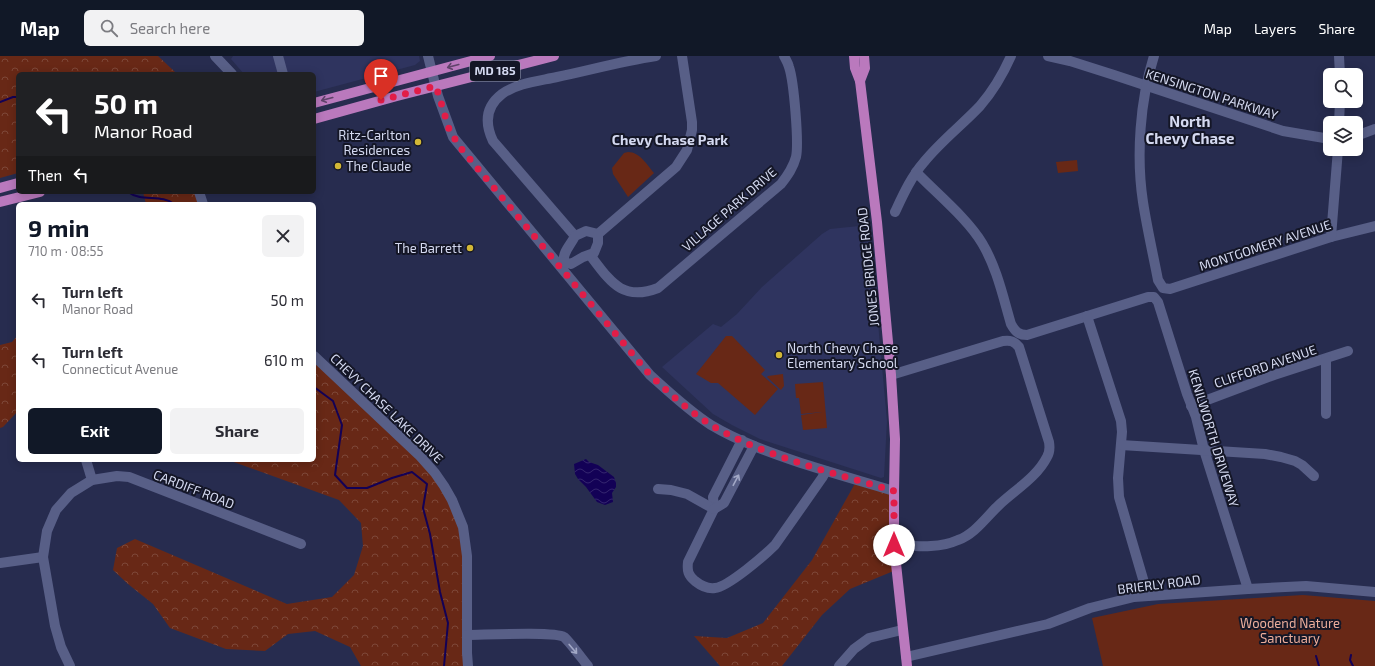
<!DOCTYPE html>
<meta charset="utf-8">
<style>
body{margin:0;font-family:"Exo 2",sans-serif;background:#f2f2f3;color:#2b2b33;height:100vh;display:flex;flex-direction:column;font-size:15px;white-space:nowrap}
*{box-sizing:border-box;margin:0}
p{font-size:13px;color:#7c7c81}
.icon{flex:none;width:22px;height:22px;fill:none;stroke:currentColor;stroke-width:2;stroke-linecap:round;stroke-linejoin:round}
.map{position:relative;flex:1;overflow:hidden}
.sheet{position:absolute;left:16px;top:146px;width:300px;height:260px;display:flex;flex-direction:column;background:#fff;border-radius:6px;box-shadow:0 2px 10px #0003}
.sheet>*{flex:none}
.guide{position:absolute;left:16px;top:16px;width:300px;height:122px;border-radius:6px;box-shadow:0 2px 10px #0003;background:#202124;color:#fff;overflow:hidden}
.tools{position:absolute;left:1323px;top:12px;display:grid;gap:8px}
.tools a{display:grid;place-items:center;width:40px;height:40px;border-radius:6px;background:#fff;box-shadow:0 2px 10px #0003;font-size:20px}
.pin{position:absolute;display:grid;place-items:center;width:34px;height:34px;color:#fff;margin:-41px -17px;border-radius:50% 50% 50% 0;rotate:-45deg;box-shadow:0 0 4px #0007}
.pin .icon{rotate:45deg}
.me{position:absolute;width:44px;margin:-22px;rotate:0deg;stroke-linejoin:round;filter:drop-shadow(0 0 3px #0008)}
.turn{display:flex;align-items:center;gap:14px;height:84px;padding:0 12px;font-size:18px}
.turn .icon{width:52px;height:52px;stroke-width:2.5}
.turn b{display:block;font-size:28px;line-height:34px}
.then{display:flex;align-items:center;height:38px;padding:0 12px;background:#0003;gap:8px;font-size:15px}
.round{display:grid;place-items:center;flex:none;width:42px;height:42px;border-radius:6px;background:#f2f2f3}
.headline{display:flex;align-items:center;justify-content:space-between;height:68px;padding:0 12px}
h1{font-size:24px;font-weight:700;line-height:30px;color:#111827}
.button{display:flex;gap:8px;margin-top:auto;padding:8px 12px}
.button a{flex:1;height:46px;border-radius:6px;background:#111827;color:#fff;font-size:16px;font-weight:700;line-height:46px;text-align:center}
.button a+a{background:#f2f2f3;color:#2b2b33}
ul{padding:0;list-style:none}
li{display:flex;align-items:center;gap:12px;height:60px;padding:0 12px}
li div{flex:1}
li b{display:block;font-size:15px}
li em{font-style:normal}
header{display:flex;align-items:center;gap:24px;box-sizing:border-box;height:56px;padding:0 20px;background:#111827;color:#fff}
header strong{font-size:19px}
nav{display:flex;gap:22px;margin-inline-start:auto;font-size:14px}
.search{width:280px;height:36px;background:#f2f2f3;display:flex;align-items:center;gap:10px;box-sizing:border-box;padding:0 14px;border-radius:6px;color:#7c7c81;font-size:15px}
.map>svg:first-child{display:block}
.built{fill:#2f345f}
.forest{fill:url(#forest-crowns)}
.green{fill:#682816}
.water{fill:url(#water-waves)}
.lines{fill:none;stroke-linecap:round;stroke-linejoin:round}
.stream{stroke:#130156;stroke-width:2}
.minor{stroke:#585f87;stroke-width:10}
.major{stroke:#ba79bd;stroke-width:10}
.oneway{stroke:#5f436a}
.oneway2{stroke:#a2a8c6}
.route{stroke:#e11d48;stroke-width:7;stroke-dasharray:0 12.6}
.poi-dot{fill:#d2b736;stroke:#141626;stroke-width:1.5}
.labels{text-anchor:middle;stroke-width:4;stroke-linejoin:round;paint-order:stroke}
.shield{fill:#141626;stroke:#9a9eb3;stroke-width:1}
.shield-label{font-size:12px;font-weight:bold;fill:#d4d9f0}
.street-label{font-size:13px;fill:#d4d9f0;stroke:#141626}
.poi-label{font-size:13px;fill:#d4d9f0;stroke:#141626;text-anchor:end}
.park-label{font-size:13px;fill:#ecad9b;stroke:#141626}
.neighbourhood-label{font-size:14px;font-weight:bold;fill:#d4d9f0;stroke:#141626}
.quarter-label{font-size:15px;font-weight:bold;fill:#d4d9f0;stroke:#141626}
</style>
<header>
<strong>Map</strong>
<div class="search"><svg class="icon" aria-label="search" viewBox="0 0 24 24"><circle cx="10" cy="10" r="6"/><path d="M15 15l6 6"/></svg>Search here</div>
<nav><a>Map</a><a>Layers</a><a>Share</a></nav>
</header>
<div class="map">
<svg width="1375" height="610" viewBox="0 0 1375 610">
<defs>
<pattern id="forest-crowns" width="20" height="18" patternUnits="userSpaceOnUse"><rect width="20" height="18" fill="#682816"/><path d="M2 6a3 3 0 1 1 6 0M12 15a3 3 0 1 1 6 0" fill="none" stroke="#7d4738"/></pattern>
<pattern id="water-waves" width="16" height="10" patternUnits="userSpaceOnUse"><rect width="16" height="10" fill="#130156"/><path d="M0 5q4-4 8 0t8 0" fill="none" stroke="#34256f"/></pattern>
</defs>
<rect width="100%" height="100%" fill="#272c4f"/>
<!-- built -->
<g class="built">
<path d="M233,0h186l1,5 -5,4 -101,27v-18h-70l-13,-15z"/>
<path d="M869,169l18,196 -3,56 -3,1 -121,-39 -28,-14 -19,-11 -51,-47 51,-43 8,3 16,-13 25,-27 60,-53 8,-5z"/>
</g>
<!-- forest -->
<g class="forest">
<path d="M0,0h158l17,16 -1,2h-156v99l-18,5z"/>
<path d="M143,136h56l4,12h-57z"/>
<path d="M18,279v76l-15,16 -3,1v-83l12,-3z"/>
<path d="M314,300l121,117 28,54 5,139h-107l-11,-19 -35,-16 -27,3 -23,17 -39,-2 -56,-21 -17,-24 -25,-20 -15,-14 4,-22 18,-9 152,65 45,-7 22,-22 9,-29 -2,-23 -22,-23 -111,-40h86z"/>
<path d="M857,424l37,11 2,79 -46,19 -28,26 -40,51h-62l-26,-30 33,2 36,-15 49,-63z"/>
</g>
<!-- green -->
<g class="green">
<path d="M628,96c12,0 19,13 26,21l-26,24 -15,-23 -1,-6 12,-15z"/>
<path d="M1077,104l1,11 -20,2 -2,-11z"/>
<path d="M726,280h6l2,2 31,32 -4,4 17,15 -23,26 -37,-32h-7l-15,-9z"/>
<path d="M783,318l1,12 -3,4 -14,-13 1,-1z"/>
<path d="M823,326l4,46 -24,2 -2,-15 21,-3 -21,2 -2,-16h-3l-1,-14z"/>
<path d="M1303,539l72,6v65h-272l-11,-48 66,-14z"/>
</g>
<!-- water -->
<path class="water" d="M586,403l3,3 9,3 16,12 2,6v4l-4,6 1,9 -8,3 -8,-3 -11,-15 -8,-8 -3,-5 -1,-10z"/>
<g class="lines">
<!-- stream -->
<g class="stream">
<path d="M0,46l13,-5h5"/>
<path d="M128,136c13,10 34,2 46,12"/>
<path d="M314,331l19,14 9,24 -7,50 12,13h20l25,-10 20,-6 15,12 -4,24 7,26 10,58 8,31 -4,43"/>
<path d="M1351,599l-1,5 3,6"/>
<path d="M1316,600l3,10"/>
</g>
<!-- minor -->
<g class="minor">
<path d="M215,0l17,18"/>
<path d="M278,0l5,18"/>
<path d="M428,0l10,40 15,41 197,238c20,18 39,36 61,50 27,16 55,26 84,36 33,11 66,20 99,30"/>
<path d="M1048,0l22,5 44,14 169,56 47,8"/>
<path d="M1154,0c-14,44 -18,100 -11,146 4,26 10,52 15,78l5,8 7,1 161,-52 44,-11"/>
<path d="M1339,0l1,19"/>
<path d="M1339,67l1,-22"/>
<path d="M1356,80l19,-7"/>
<path d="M916,116c20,21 52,47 66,71 15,25 21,54 29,81 4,7 7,11 16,11l121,-38h6l4,5 29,92 9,23 8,33 44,139"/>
<path d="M199,136l4,12"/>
<path d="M895,156c8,-17 16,-35 29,-50 17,-21 38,-37 56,-56 13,-15 23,-32 31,-50"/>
<path d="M598,178l78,-67 11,-17 5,-20v-8l-10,-66"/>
<path d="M575,180l-82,-95c-8,-17 -8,-34 9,-47 15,-11 37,-13 55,-17 33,-7 66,-16 99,-21"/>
<path d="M1331,181l7,-88"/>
<path d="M590,199c20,26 32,47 68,33l123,-104c7,-9 12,-16 15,-27 3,-14 -2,-75 -7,-90 -1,-4 -3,-7 -5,-11"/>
<path d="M564,206c-2,-10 7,-17 11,-26l11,-5 12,3"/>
<path d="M564,206l7,2 12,-7 11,-4 4,-10v-9"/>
<path d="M1087,260l34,105 1,11 -4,46 1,19 29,99"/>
<path d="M314,300l105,99 16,18 9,13 8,14 11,27 4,29v97l1,13"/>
<path d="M891,319l112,-34c7,-1 11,0 16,6l30,95c1,6 1,10 -2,15 -10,20 -32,33 -48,48 -13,12 -24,29 -41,35 -20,9 -43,6 -64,5"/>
<path d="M1191,350l83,-31 74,-24"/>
<path d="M1326,358v-55"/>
<path d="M742,384l-29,57 1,12 -26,53c-1,9 0,13 7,19 5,4 13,8 20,7 13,-1 50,-33 60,-43l47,-67 4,-7"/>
<path d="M1121,389l144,9 16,3 14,4 7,4 12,11"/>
<path d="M86,404l6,20"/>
<path d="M658,433l13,1 16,4 27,15"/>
<path d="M714,453l10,-6 30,-57"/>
<path d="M0,507l43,-6"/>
<path d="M467,579c16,0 87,-4 97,2 5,4 19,23 24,29"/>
<path d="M906,601l142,-33 42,-16 44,-11 114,-8 58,-3 69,6"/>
<path d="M70,610l-9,-19 -6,-21 -12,-69 4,-26 9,-21 15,-17 21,-13 25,-4 12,1 172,67"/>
<path d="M839,610l15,-17 15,-11 33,-8"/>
</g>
<!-- major -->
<g class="major">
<path d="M854,0l1,12 5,13 17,141 14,153 4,64 -1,52v54l13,121"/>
<path d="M860,25l5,-13 -1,-12"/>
<path d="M314,47l176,-47"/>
<path d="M314,63l83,-23 157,-40"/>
<path d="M0,132l18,-5"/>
<path d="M0,146l40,-10"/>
</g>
</g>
<!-- one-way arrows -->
<defs><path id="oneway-shaft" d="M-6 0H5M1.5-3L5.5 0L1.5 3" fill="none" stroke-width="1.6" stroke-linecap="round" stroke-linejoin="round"/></defs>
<g class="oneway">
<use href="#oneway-shaft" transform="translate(453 10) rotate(165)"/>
<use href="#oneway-shaft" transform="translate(327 43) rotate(165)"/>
</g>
<g class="oneway2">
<use href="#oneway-shaft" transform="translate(736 424) rotate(-62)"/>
<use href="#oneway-shaft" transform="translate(573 593) rotate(50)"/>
</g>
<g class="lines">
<!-- route -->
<path class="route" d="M381,44l55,-14 13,43 10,17 191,229c19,18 39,36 61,50 54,32 123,48 183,66v54"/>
</g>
<!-- markers -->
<g class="poi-dot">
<circle cx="418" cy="86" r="4"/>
<circle cx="338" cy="110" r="4"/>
<circle cx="470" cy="192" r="4"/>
<circle cx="779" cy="299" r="4"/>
</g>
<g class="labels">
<!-- shield labels -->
<rect class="shield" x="470" y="5" width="50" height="20" rx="3"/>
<g class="shield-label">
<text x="495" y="19">MD 185</text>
</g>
<!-- street labels -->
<g class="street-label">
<text transform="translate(1212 38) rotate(18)" y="5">KENSINGTON PARKWAY</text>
<text transform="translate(729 153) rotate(-41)" y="5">VILLAGE PARK DRIVE</text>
<text transform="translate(1265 189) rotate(-18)" y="5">MONTGOMERY AVENUE</text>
<text transform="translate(868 211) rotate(-96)" y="5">JONES BRIDGE ROAD</text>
<text transform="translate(1265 310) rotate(-19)" y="5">CLIFFORD AVENUE</text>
<text transform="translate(387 352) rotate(44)" y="5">CHEVY CHASE LAKE DRIVE</text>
<text transform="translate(1214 382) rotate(73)" y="5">KENILWORTH DRIVEWAY</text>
<text transform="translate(194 433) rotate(21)" y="5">CARDIFF ROAD</text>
<text transform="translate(1159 528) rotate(-7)" y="5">BRIERLY ROAD</text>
</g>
<!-- poi labels -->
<g class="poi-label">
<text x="410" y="84">Ritz-Carlton<tspan x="410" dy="15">Residences</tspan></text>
<text x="346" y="115" text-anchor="start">The Claude</text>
<text x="462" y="197">The Barrett</text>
<text x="787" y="297" text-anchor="start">North Chevy Chase<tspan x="787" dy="15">Elementary School</tspan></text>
</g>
<!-- park labels -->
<g class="park-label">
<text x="1290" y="572">Woodend Nature<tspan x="1290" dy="15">Sanctuary</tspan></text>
</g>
<!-- neighbourhood labels -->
<g class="neighbourhood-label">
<text x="670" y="89">Chevy Chase Park</text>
</g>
<!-- quarter labels -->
<g class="quarter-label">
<text x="1190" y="71">North<tspan x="1190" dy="17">Chevy Chase</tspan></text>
</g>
</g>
</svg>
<div class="tools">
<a><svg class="icon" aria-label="search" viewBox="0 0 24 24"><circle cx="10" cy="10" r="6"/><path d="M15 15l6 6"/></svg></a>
<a><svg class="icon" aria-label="layers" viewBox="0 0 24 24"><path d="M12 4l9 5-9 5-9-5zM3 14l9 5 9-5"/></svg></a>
</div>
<div class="pin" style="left:381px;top:44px;background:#d93025"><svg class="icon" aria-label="arrive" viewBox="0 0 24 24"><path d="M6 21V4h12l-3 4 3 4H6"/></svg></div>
<svg class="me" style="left:894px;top:489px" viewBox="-20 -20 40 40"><circle r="19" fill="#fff"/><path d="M0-13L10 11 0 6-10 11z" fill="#e11d48"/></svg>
<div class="guide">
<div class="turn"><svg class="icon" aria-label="left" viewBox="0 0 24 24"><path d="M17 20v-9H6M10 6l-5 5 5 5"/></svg><div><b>50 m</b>Manor Road</div></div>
<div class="then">Then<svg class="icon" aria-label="left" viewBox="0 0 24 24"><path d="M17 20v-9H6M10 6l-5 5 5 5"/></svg></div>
</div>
<section class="sheet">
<div class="headline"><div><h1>9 min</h1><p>710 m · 08:55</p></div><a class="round"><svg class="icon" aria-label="close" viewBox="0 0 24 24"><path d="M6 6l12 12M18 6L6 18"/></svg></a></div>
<ul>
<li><svg class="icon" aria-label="left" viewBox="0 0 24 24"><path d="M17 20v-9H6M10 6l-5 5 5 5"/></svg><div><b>Turn left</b><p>Manor Road</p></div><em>50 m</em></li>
<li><svg class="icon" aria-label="left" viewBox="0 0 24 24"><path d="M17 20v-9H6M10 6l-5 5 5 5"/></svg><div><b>Turn left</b><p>Connecticut Avenue</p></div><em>610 m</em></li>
</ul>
<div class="button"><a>Exit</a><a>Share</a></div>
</section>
</div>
